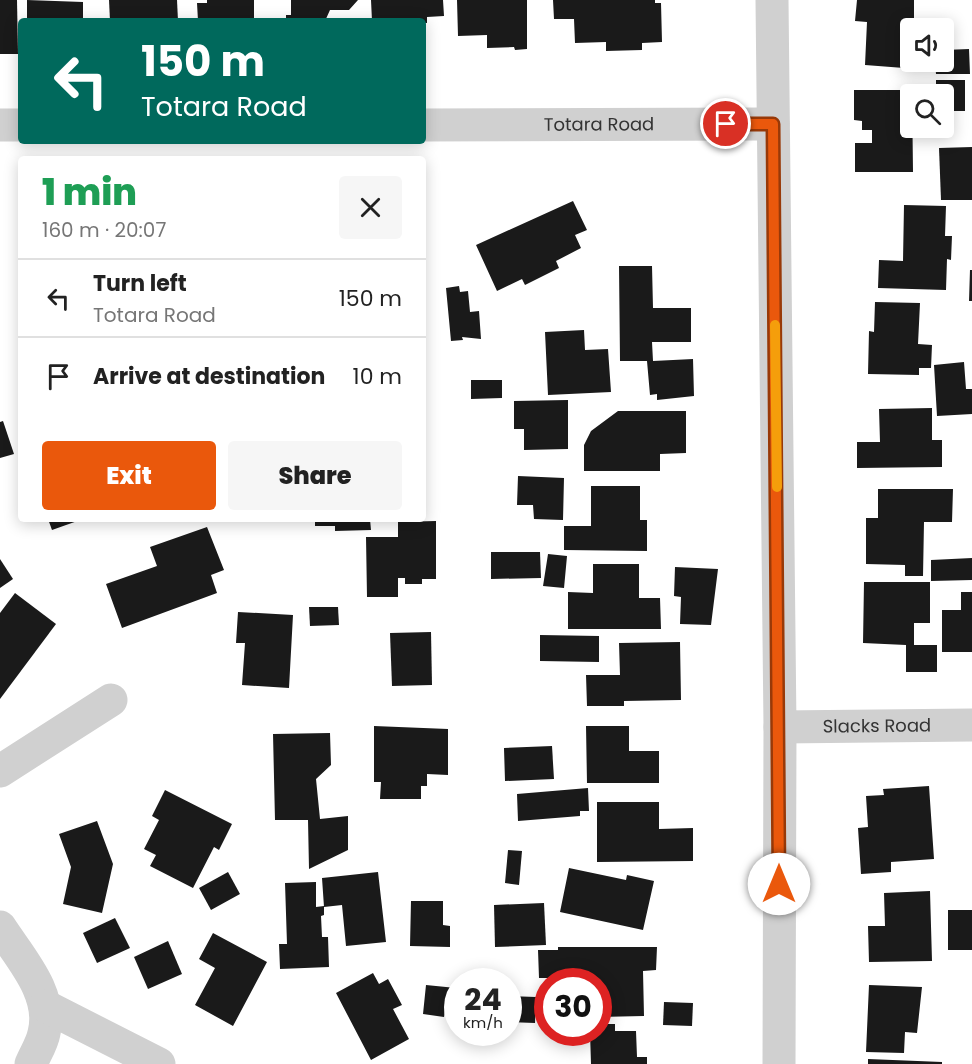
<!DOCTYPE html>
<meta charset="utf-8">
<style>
body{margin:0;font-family:Poppins,sans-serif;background:#f6f6f6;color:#222;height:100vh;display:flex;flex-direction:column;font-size:22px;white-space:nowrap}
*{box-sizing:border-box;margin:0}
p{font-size:20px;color:#767676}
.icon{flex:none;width:33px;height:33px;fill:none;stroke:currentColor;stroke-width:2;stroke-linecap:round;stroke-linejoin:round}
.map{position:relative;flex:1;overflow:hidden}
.sheet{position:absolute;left:18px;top:156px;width:408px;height:366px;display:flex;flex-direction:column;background:#fff;border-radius:6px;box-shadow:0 3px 15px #0003}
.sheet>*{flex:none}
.banner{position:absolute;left:18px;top:18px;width:408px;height:126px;border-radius:6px;box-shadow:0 3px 15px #0003;background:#00695c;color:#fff;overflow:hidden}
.fabs{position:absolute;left:900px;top:18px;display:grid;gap:12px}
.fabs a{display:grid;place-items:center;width:54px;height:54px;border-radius:6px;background:#fff;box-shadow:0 3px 15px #0003;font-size:30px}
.speed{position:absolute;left:444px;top:968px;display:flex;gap:12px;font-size:30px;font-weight:700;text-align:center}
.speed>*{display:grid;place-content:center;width:78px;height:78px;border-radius:50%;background:#fff;box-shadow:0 3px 15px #0003;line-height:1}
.speed small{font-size:15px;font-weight:400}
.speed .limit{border:9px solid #d22;background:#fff;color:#111}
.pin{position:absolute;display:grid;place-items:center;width:51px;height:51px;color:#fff;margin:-26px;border:3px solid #fff;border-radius:50%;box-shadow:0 2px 6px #0007}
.me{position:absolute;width:66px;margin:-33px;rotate:0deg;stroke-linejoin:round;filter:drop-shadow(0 0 4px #0008)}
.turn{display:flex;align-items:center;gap:21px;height:126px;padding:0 24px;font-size:27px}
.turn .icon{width:78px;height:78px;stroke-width:2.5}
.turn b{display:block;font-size:42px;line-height:51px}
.round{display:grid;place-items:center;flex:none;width:63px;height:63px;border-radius:6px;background:#f6f6f6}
.headline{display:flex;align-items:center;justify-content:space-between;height:102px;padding:0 24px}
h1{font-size:36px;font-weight:800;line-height:45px;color:#1e9e55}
.button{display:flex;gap:12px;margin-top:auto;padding:12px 24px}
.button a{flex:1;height:69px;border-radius:6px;background:#ea580c;color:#fff;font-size:24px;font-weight:800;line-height:69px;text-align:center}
.button a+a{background:#f6f6f6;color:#222}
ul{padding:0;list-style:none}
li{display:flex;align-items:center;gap:18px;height:78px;padding:0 24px;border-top:2px solid #e0e0e0}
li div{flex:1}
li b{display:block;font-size:22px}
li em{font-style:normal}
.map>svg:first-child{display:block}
.building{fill:#1a1a1a}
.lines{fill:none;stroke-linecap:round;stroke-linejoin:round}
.minor{stroke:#d0d0d0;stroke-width:33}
.tertiary{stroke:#d0d0d0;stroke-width:33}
.route-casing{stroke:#983908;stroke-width:15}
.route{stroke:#ea580c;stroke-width:10}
.slow{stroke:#f59e0b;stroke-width:10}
.labels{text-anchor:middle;stroke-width:6;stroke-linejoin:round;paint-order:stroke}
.street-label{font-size:18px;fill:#333;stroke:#fff}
</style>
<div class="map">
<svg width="972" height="1064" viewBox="0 0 972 1064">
<rect width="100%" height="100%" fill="#fff"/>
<!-- building -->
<g class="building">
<path d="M0,0h17l1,54h-18z"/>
<path d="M27,0l56,2v19h-56z"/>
<path d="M109,0h68l1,21h-68z"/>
<path d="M207,0h47v21h-56l-1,-18h10z"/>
<path d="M291,0h67l-9,10h-19l-5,11h-39v-6h5z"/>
<path d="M371,0h72l1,16 -17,1v6l-55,-2z"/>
<path d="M457,0h70v49l-12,1 -1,-3 -27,1v-13l-29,1z"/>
<path d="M553,0h102v3h6l1,39 -20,1v7l-36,1v-9l-31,1 -1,-24h-20z"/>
<path d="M857,0h57v28l-8,3 -2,37 -39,-3 2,-43 -12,-1z"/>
<path d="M969,49l1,25h-34l-1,-12h9v-12z"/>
<path d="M936,80h29v31h-21v-17h-8z"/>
<path d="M854,90h58l1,82h-58v-29h17v-13h-10v-9l-8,-1z"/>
<path d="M972,147v53h-31l-2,-52z"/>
<path d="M573,201l14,29 -12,5 6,13 -25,13 3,7 -34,17 -3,-6 -25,12 -21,-46z"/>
<path d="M904,205l42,1 -1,30h7l-1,24 -4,-1 -1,31 -68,-2 1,-28 24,1z"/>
<path d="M619,266h33l1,42h38v34h-39l1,19 40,-2 1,37 -37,4v-6l-7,1 -3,-34h-27z"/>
<path d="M970,270h2v31h-3z"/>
<path d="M459,286l1,6 8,-1 2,21 9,-1 2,28 -19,-2 1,3 -12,1 -5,-53z"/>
<path d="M875,302l45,1 -2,41 14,1 -1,23h-12v7l-51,-1 1,-43 5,1z"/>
<path d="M584,330l1,20 23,-1 3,43 -63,3 -3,-63z"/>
<path d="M964,362l2,27h6v25l-35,2 -3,-51z"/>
<path d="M471,380h31v18l-31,1z"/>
<path d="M568,400v49l-44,1v-21h-10v-28z"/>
<path d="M932,408v32h10v27l-85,1v-26h23l-1,-33z"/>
<path d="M618,411h68v42l-26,1v17h-76v-26l7,-14z"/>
<path d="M3,421l11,33 -14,4v-36z"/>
<path d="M518,476l46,2 -1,42 -29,-1 -1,-14h-16z"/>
<path d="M591,486h49v34h7v31l-83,-1v-24h27z"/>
<path d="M878,489h75l-1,33h-28l-1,54h-18v-11l-39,-1v-46h12z"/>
<path d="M48,519h35l-31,11z"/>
<path d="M315,519h55l1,11 -36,1v-5h-20z"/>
<path d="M436,521v58h-14v5h-17v-6h-7v19h-31l-1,-60h32v-15z"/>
<path d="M207,527l17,43 -13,5 6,18 -95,35 -16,-44 51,-18 -7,-19z"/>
<path d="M491,552h49l1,26 -50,1z"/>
<path d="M548,554l19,2 -3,32 -21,-2z"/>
<path d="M972,558v22l-41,1v-21z"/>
<path d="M0,559l13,20 -13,9z"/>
<path d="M593,564h46v34h21l1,31h-93v-37l25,1z"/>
<path d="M675,567l43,2 -7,56 -31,-1 1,-27 -7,-1z"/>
<path d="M864,582h66v41h-16v22h23v27h-31v-27l-43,-2z"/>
<path d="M961,592h11v60h-30v-42h19z"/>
<path d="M15,593l41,31 -56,75v-86z"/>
<path d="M309,607h29l1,18 -29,1z"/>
<path d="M238,612l55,3 -4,73 -47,-3 3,-42h-9z"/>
<path d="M431,632l1,53 -40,1 -2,-53z"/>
<path d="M540,635l59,1v26l-59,-1z"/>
<path d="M680,642l1,58 -57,1v5h-37l-1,-31h34l-1,-32z"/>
<path d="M374,726l74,3v46l-21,-1v12h-6v13h-41l1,-17h-7z"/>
<path d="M586,726h43v25h30v32h-72z"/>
<path d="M330,733l1,32 -15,14 4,40 28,-3v34l-39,19 -1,-49h-33l-2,-86z"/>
<path d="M552,746l2,33 -49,2 -1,-33z"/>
<path d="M929,786l5,73 -43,3v10l-30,2 -3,-46 10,-1 -2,-31 18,-1 -1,-6z"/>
<path d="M588,788l1,23h-9v5l-62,5 -1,-27z"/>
<path d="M165,790l67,34 -13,26 -5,-3 -21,41 -43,-22 6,-11 -12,-6 15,-29 -7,-4z"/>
<path d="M597,802h62v27l34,-1v33l-96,1z"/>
<path d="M97,821l16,43 -11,49 -39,-9 8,-37 -12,-33z"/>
<path d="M508,850l14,1 -3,34 -14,-2z"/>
<path d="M569,868l57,12 1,-5 27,6 -11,49 -83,-18z"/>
<path d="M228,872l12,22 -29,16 -12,-22z"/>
<path d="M378,872l8,70 -40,4 -4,-41 -18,2 -2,-29z"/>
<path d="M316,882v25l8,-1v9l-3,1 1,21h6l1,30 -49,2 -1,-25h8l-2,-61z"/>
<path d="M930,891l2,70 -63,1 -1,-36h17l-1,-33z"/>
<path d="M411,901h32v24l7,1v21l-40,-1z"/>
<path d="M544,903l2,42 -51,2 -1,-42z"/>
<rect x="948" y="910" width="24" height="40"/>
<path d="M115,918l15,30 -33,15 -14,-30z"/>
<path d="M213,933l54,29 -34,64 -38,-21 20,-37 -16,-9z"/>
<path d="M168,941l14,33 -34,15 -14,-32z"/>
<path d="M558,947h99l-1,23 -13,1 1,45 -46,1v-36h-42v-3h-17l-1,-28h20z"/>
<path d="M373,973l6,11 9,-5 14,26 -9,4 16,30 -38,21 -35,-67z"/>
<path d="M426,985l30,3 -2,14 -8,-1 -2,16 -21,-3z"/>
<path d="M869,985l53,2 -5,46 -12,-1 -1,21 -38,-1z"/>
<path d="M508,996l28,1 -1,26 -27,-1z"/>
<path d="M664,1002l29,1 -1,23 -29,-1z"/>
<path d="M598,1024h17v7h21l1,26h10v7h-56l-1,-32h8z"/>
<path d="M868,1059l74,3v2h-74z"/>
</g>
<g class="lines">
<!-- minor -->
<g class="minor">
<path d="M0,125h21"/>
<path id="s1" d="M423,125l350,-1"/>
<path d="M0,771l111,-71"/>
<path d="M0,927c20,31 54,67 44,106 -2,11 -9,21 -13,31"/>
<path d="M45,1006l114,58"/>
<path d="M779,1064l1,-337"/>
</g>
<!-- tertiary -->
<path class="tertiary" id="s2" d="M772,0l8,727 192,-2"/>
</g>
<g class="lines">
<defs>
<path id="route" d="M726,124h47l6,760"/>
</defs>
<!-- route casing -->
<use href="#route" class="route-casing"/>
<!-- route -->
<use href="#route" class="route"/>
<!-- slow -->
<path class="slow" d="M775,325l2,162"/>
</g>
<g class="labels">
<!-- street labels -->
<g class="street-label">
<text dy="6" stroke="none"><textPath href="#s1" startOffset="176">Totara Road</textPath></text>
<text dy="6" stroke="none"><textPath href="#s2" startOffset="824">Slacks Road</textPath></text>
</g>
</g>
</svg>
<div class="fabs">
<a><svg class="icon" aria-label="sound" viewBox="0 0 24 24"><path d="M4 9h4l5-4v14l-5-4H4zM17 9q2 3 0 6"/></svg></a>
<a><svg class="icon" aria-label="search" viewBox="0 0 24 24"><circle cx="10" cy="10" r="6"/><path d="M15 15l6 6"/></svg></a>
</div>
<div class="speed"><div>24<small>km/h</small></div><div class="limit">30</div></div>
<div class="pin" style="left:726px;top:124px;background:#d93025"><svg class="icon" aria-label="arrive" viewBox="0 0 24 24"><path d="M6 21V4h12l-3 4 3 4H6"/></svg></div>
<svg class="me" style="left:779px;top:884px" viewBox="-20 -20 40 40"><circle r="19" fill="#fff"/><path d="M0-13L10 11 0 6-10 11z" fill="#ea580c"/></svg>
<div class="banner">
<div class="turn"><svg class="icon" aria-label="left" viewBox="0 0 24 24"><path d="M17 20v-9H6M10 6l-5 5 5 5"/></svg><div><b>150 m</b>Totara Road</div></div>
</div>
<section class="sheet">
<div class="headline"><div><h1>1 min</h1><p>160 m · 20:07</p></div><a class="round"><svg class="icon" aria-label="close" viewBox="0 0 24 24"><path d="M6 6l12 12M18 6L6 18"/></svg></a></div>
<ul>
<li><svg class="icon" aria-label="left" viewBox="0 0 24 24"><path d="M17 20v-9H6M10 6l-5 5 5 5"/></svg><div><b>Turn left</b><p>Totara Road</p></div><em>150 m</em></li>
<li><svg class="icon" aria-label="arrive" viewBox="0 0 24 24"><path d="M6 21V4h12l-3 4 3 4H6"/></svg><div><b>Arrive at destination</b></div><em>10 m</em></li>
</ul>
<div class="button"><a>Exit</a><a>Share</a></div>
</section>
</div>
